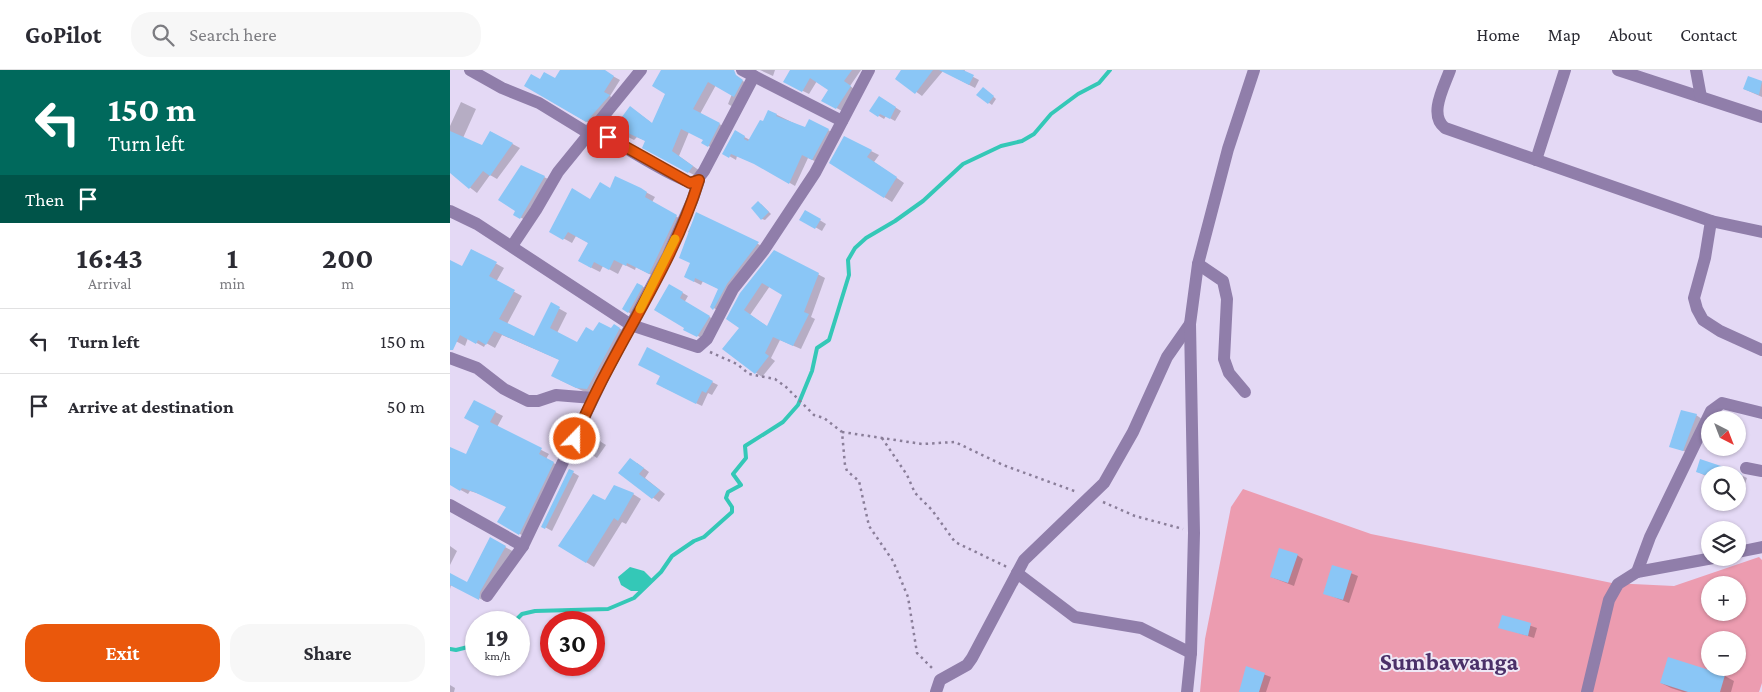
<!DOCTYPE html>
<meta charset="utf-8">
<style>
body{margin:0;font-family:"Crimson Pro",serif;background:#f7f7f7;color:#2b2b33;height:100vh;display:flex;flex-direction:column;font-size:19px;white-space:nowrap}
*{box-sizing:border-box;margin:0}
p{font-size:16px;color:#7c7c81}
.icon{flex:none;width:28px;height:28px;fill:none;stroke:currentColor;stroke-width:2;stroke-linecap:round;stroke-linejoin:round}
.map{position:relative;flex:1;overflow:hidden}
.drawer{display:flex;flex-direction:column;background:#fff;width:450px}
.drawer>*{flex:none}
.guide{background:#00695c;color:#fff;overflow:hidden}
.needle{width:32px;rotate:138deg}
.buttons{position:absolute;left:1251px;top:341px;display:grid;gap:10px}
.buttons a{display:grid;place-items:center;width:45px;height:45px;border-radius:50%;background:#fff;box-shadow:0 1px 4px #0004;font-size:25px}
.speed{position:absolute;left:15px;top:541px;display:flex;gap:10px;font-size:25px;font-weight:700;text-align:center}
.speed>*{display:grid;place-content:center;width:65px;height:65px;border-radius:50%;background:#fff;box-shadow:0 1px 4px #0004;line-height:1}
.speed small{font-size:12px;font-weight:400}
.speed .limit{border:8px solid #d22;background:#fff;color:#111}
.pin{position:absolute;display:grid;place-items:center;width:42px;height:42px;color:#fff;margin:-21px;border-radius:10px;box-shadow:0 2px 8px #0006}
.me{position:absolute;width:55px;margin:-28px;rotate:22deg;stroke-linejoin:round;filter:drop-shadow(0 0 4px #0008)}
.turn{display:flex;align-items:center;gap:18px;height:105px;padding:0 25px;font-size:22px}
.turn .icon{width:65px;height:65px;stroke-width:2.5}
.turn b{display:block;font-size:35px;line-height:42px}
.then{display:flex;align-items:center;height:48px;padding:0 25px;background:#0003;gap:10px;font-size:19px}
.eta{display:flex;justify-content:space-evenly;align-items:center;height:85px;text-align:center}
.eta b{font-size:30px;font-weight:700;line-height:35px}
.action{display:flex;gap:10px;margin-top:auto;padding:10px 25px}
.action a{flex:1;height:58px;border-radius:20px;background:#ea580c;color:#fff;font-size:20px;font-weight:700;line-height:58px;text-align:center}
.action a+a{background:#f7f7f7;color:#2b2b33}
ul{padding:0;list-style:none}
li{display:flex;align-items:center;gap:15px;height:65px;padding:0 25px;border-top:1px solid #e1e1e2}
li div{flex:1}
li b{display:block;font-size:19px}
li em{font-style:normal}
header{display:flex;align-items:center;gap:30px;box-sizing:border-box;height:70px;padding:0 25px;background:#fff;border-bottom:1px solid #e1e1e2}
header strong{font-size:24px}
nav{display:flex;gap:28px;margin-inline-start:auto;font-size:18px}
.search{width:350px;height:45px;background:#f7f7f7;display:flex;align-items:center;gap:12px;box-sizing:border-box;padding:0 18px;border-radius:20px;color:#7c7c81;font-size:19px}
main{display:flex;flex:1;min-height:0}
.map>svg:first-child{display:block}
.green{fill:#ec9cb0;fill-rule:evenodd}
.water{fill:#34c8b7}
.shadow{fill:#0003;fill-rule:evenodd}
.lines{fill:none;stroke-linecap:round;stroke-linejoin:round}
.stream{stroke:#34c8b7;stroke-width:4}
.building{fill:#8ac6f6;fill-rule:evenodd}
.path{stroke:#8a7e99;stroke-width:2.5;stroke-dasharray:2.5 4;stroke-linecap:butt}
.minor{stroke:#907eaa;stroke-width:12}
.route-casing{stroke:#983908;stroke-width:12}
.route{stroke:#ea580c;stroke-width:9}
.slow{stroke:#f59e0b;stroke-width:9}
.labels{text-anchor:middle;stroke-width:4;stroke-linejoin:round;paint-order:stroke}
.town-label{font-size:24px;font-weight:bold;fill:#4b3069;stroke:#efe9f7}
</style>
<header>
<strong>GoPilot</strong>
<div class="search"><svg class="icon" aria-label="search" viewBox="0 0 24 24"><circle cx="10" cy="10" r="6"/><path d="M15 15l6 6"/></svg>Search here</div>
<nav><a>Home</a><a>Map</a><a>About</a><a>Contact</a></nav>
</header>
<main>
<section class="drawer">
<div class="guide">
<div class="turn"><svg class="icon" aria-label="left" viewBox="0 0 24 24"><path d="M17 20v-9H6M10 6l-5 5 5 5"/></svg><div><b>150 m</b>Turn left</div></div>
<div class="then">Then<svg class="icon" aria-label="arrive" viewBox="0 0 24 24"><path d="M6 21V4h12l-3 4 3 4H6"/></svg></div>
</div>
<div class="eta">
<div><b>16:43</b><p>Arrival</p></div>
<div><b>1</b><p>min</p></div>
<div><b>200</b><p>m</p></div>
</div>
<ul>
<li><svg class="icon" aria-label="left" viewBox="0 0 24 24"><path d="M17 20v-9H6M10 6l-5 5 5 5"/></svg><div><b>Turn left</b></div><em>150 m</em></li>
<li><svg class="icon" aria-label="arrive" viewBox="0 0 24 24"><path d="M6 21V4h12l-3 4 3 4H6"/></svg><div><b>Arrive at destination</b></div><em>50 m</em></li>
</ul>
<div class="action"><a>Exit</a><a>Share</a></div>
</section>
<div class="map">
<svg width="1312" height="622" viewBox="0 0 1312 622">
<rect width="100%" height="100%" fill="#e4d9f5"/>
<!-- green -->
<path class="green" d="M793,419l128,45 241,49 62,3 85,-29 3,3v123l-3,9h-559l5,-53 26,-132zM1260,515h28v27h-28zM1260,570h28v28h-28z"/>
<!-- water -->
<path class="water" d="M180,497l14,4 9,9 -12,11h-10l-10,-6 -3,-8z"/>
<!-- shadow -->
<g class="shadow">
<path d="M111,0h41l18,10 -10,16 5,4 -23,25 -66,-39 15,-6h15z"/>
<path d="M213,0h60l27,15 -13,24 -9,-5 4,-10 -16,-9 -16,29 27,14 -11,22 -13,-7 1,-3 -15,-8 -10,24 21,15 -4,5 -45,-24 -5,-11 -9,-4 -3,3 -8,-4 11,-24 16,12 13,-31z"/>
<path d="M310,0h15l-2,6z"/>
<path d="M342,0h69l-11,16 7,5 -13,21 -15,-8 1,-14 -13,-9 -8,13 -18,-9z"/>
<path d="M452,0h63l-1,2 15,8 -4,8 -32,-17 -21,25 -25,-18z"/>
<path d="M1299,7l13,5v15l-18,-8z"/>
<path d="M536,20l10,9 -4,6 -14,-10z"/>
<path d="M434,30l17,11 -6,10 -9,-5 -2,3 -13,-8z"/>
<path d="M11,32l15,7 -13,29 20,9 8,-15 29,16 -23,31 -7,-4 -13,18 -27,-21v-46z"/>
<path d="M319,41l37,18 22,1 6,3 -15,30 -11,-5 -13,28 -34,-20 -24,-10 -1,4 -12,-7 11,-21 15,8 14,-17z"/>
<path d="M421,81l8,4 -5,7 30,21 -12,19 -61,-39z"/>
<path d="M94,107l6,3 -23,41 -13,-7z"/>
<path d="M190,119l15,8 -3,5 32,19 -27,57 -21,-11 -1,3 -12,-6 -5,10 -15,-8 -3,6 -12,-6 1,-23 -13,-7 -4,7 -22,-12 40,-31 21,-10z"/>
<path d="M311,134l10,10 -6,6 -3,-1z"/>
<path d="M355,141l21,13 -4,7 -21,-12z"/>
<path d="M247,144l69,34 -45,65 -10,-7 8,-17 -16,-8 -2,4 -8,-4 -2,-48 -3,-1z"/>
<path d="M22,180l32,18 -8,14 26,14 -15,28 28,13 16,-33 16,9 -10,20 20,10 17,-10 18,-3 2,-5 13,8 -33,60 -9,-1 -25,-12v-20l-58,-25 -7,13 -9,-5 -2,4 -16,-9 -3,8 -15,-8v-76l12,6z"/>
<path d="M324,181l51,27 -14,39 4,2 -14,30 -21,-9 -9,18 4,3 -13,16 -38,-28 16,-21 -12,-9zM320,216l14,9 -16,32 -18,-12z"/>
<path d="M188,214l7,4 -14,26 -7,-5z"/>
<path d="M219,215l19,11 -4,7 31,17 -12,19 -18,-11z"/>
<path d="M262,312l6,3 -6,10 -4,-2 -6,13 -39,-19z"/>
<path d="M24,331l29,15 -6,11 52,27 -3,5 15,8 -34,71 -28,-16 8,-15 -24,-12 -13,-4 -2,3 -18,-10v-36l16,8 14,-30z"/>
<path d="M1246,345l6,4 -13,34 -18,-7z"/>
<path d="M143,367l13,8 -9,13 -6,-4z"/>
<path d="M187,393l12,9 -4,6 20,16 -6,8 -39,-29z"/>
<path d="M119,400l10,6 -27,55 -9,-5z"/>
<path d="M1248,402l39,1 10,5 -4,11 -5,-2v-12h-28v3z"/>
<path d="M1260,410v20l-6,-3z"/>
<path d="M183,424l8,5 -15,25 -4,-2 -28,45 -34,-21 46,-45z"/>
<path d="M1265,432h11l-1,4z"/>
<path d="M41,469l23,13 -26,45 -1,5 -36,-17 -1,4v-14l18,9z"/>
<path d="M0,476l7,5 -7,14z"/>
<path d="M847,485l6,4 -9,27 -23,-9z"/>
<path d="M883,496l25,10 -9,27 -25,-10z"/>
<path d="M1053,546l34,12 -3,10 -34,-11z"/>
<path d="M1219,589l56,17 9,5 -3,11h-48l-12,-4 -10,-5z"/>
<path d="M797,598l24,9 -5,15h-26z"/>
<path d="M0,615l5,3 -1,4h-4z"/>
</g>
<g class="lines">
<!-- stream -->
<g class="stream">
<path d="M57,552l8,-1 7,-7 13,-3 73,-2 26,-11 27,-26 11,-16 22,-15 10,-4 28,-25v-5l-6,-9 2,-6 13,-7 -8,-11 13,-16 -1,-12 38,-24 15,-17 14,-34 5,-23 12,-8 20,-65 -1,-15 7,-12 11,-10 29,-17 28,-20 40,-37 38,-18 21,-5 12,-7 17,-20 27,-20 21,-11 11,-13"/>
<path d="M0,579l6,1 20,-5"/>
</g>
</g>
<!-- building -->
<g class="building">
<path d="M110,0h45l9,6 -10,16 6,3 -24,27 -62,-36 7,-12 9,5 4,-7 11,6z"/>
<path d="M211,0h73l2,5 7,5 -9,17 -26,-15 -15,27 27,14 -12,24 -7,-4 2,-3 -22,-11 -9,22 21,15 -5,7 -46,-25 3,-7 -17,-8 -2,4 -13,-8 17,-23 22,17 13,-29 -13,-8z"/>
<path d="M340,0h62l-8,11 7,5 -15,23 -15,-8 7,-11 -18,-12 -8,14 -19,-10z"/>
<path d="M451,0h32l-18,24 -20,-15z"/>
<path d="M489,0h24l11,5 -5,10z"/>
<path d="M1298,6l14,5 -3,14 -16,-6z"/>
<path d="M533,17l11,9 -6,8 -12,-9z"/>
<path d="M429,26l17,11 -6,12 -10,-5 -2,3 -9,-6z"/>
<path d="M318,40l9,4 -1,2 29,11 4,-8 20,10 -17,31 -10,-5 -13,29 -35,-20 -23,-10 -2,4 -7,-4 13,-24 10,6 -1,3 4,2 12,-21 3,1z"/>
<path d="M0,61l32,14 8,-14 23,12 -23,33 -7,-5 -14,18 -19,-16z"/>
<path d="M394,66l28,14 -5,7 30,20 -13,21 -55,-35z"/>
<path d="M71,95l24,11 -25,43 -7,-4 2,-4 -17,-11z"/>
<path d="M165,106l26,12 6,4 -2,5 32,18 -28,59 -22,-11 -1,3 -12,-6 -5,10 -15,-8 -3,6 -13,-7 10,-18 -20,-11 -5,8 -14,-8 23,-44 18,11 10,-17 10,6z"/>
<path d="M308,131l11,11 -8,8 -10,-12z"/>
<path d="M355,140l16,9 -6,10 -16,-9z"/>
<path d="M246,142l63,30 -32,42 -14,26 -3,-3 8,-18 -23,-11 -1,4 -10,-5 6,-14 -11,-5z"/>
<path d="M21,179l26,13 -8,14 26,14 -16,29 35,17 17,-34 9,5 -10,21 27,14 9,-15 7,4 6,-9 12,6 3,-4 6,4 -33,61 -11,-1 -25,-12 8,-16 -65,-29 -8,14 -8,-5 -2,4 -16,-9 -7,15h-3v-90l12,6z"/>
<path d="M324,180l45,23 -15,39 5,2 -16,32 -20,-9 -8,16 4,3 -14,18 -33,-25 17,-21 -13,-9 14,-26zM312,213l20,12 -15,31 -23,-16z"/>
<path d="M187,213l6,3 -15,27 -6,-4z"/>
<path d="M219,214l14,8 -3,6 30,18 -13,21 -14,-7 1,-2 -30,-18z"/>
<path d="M197,277l66,34 -7,12 -4,-2 -6,13 -40,-20 4,-8 -22,-11z"/>
<path d="M24,330l22,11 -6,11 52,26 -3,6 15,8 -35,73 -22,-13 9,-15 -32,-15 -12,-4 -2,3 -10,-6v-38l16,7 13,-28 -15,-8z"/>
<path d="M1231,340l16,4 -14,37 -14,-4z"/>
<path d="M137,361l13,10 -9,14 -12,-8z"/>
<path d="M180,388l14,10 -5,6 21,16 -8,9 -34,-26z"/>
<path d="M1250,389l39,13 3,3h-37l-9,-3z"/>
<path d="M119,399l5,2 -29,58 -4,-2z"/>
<path d="M164,415l20,8 -16,28 -4,-3 -28,45 -28,-17 35,-52 12,6z"/>
<path d="M40,467l16,9 -26,46 -1,8 -29,-15v-12l17,9z"/>
<path d="M829,478l19,6 -10,29 -18,-6z"/>
<path d="M882,495l20,6 -9,29 -20,-6z"/>
<path d="M1052,545l29,8 -3,13 -30,-8z"/>
<path d="M1218,587l57,18 -5,17h-32l-28,-9z"/>
<path d="M796,596l19,7 -6,19h-20z"/>
</g>
<g class="lines">
<!-- path -->
<g class="path">
<path d="M260,282l27,12 12,10 26,5 11,8 28,28 10,3 18,14 3,33 2,6 12,10 10,45 24,35 15,36 9,56 17,17"/>
<path d="M392,362l80,12 33,-2 48,23 74,27"/>
<path d="M432,368l25,37 8,18 17,17 23,32 52,25"/>
<path d="M653,432l32,14 48,13"/>
</g>
<!-- minor -->
<g class="minor">
<path d="M20,0l32,18 37,15 49,30"/>
<path d="M292,0l100,51"/>
<path d="M1000,0c-6,17 -22,45 -5,58l266,93 51,11"/>
<path d="M1168,0l144,47"/>
<path d="M1246,0l5,27"/>
<path d="M142,57c16,10 89,57 103,56l9,-12 50,-95"/>
<path d="M1086,90l29,-90"/>
<path d="M0,141l27,13 154,101 67,22 9,-8 26,-50 31,-39 51,-77 54,-103"/>
<path d="M1261,151l-6,37 -11,40 3,11 6,11 17,11 42,19"/>
<path d="M62,176l24,-36 22,-38 83,-102"/>
<path d="M748,194l25,17 4,18 -3,60 5,14 16,19"/>
<path d="M0,288l27,10 27,21 24,12h10l18,-6 37,3"/>
<path d="M1296,398l16,3"/>
<path d="M0,435l73,41"/>
<path d="M1288,482l24,-5"/>
<path d="M1187,502l13,-35 61,-126 11,-8 40,10"/>
<path d="M567,503l58,44 66,11 50,25"/>
<path d="M37,526l36,-50 81,-170 64,-121 24,-54 7,-21"/>
<path d="M486,622l4,-12 27,-15 5,-7 52,-98 80,-77 29,-51 34,-75 23,-33"/>
<path d="M737,622l4,-39 3,-120 -4,-209 8,-60 30,-115 26,-79"/>
<path d="M1137,622l22,-92 9,-16 19,-12 76,-14"/>
</g>
</g>
<g class="lines">
<defs>
<path id="route" d="M125,369c35,-88 96,-167 124,-259l-9,3 -82,-46"/>
</defs>
<!-- route casing -->
<use href="#route" class="route-casing"/>
<!-- route -->
<use href="#route" class="route"/>
<!-- slow -->
<path class="slow" d="M190,239l35,-70"/>
</g>
<g class="labels">
<!-- town labels -->
<g class="town-label">
<text x="999" y="600">Sumbawanga</text>
</g>
</g>
</svg>
<div class="buttons">
<a><svg class="needle" viewBox="-14 -14 28 28"><path d="M0-13l5 13h-10z" fill="#e53935"/><path d="M0 13l5-13h-10z" fill="#7c7c81"/></svg></a>
<a><svg class="icon" aria-label="search" viewBox="0 0 24 24"><circle cx="10" cy="10" r="6"/><path d="M15 15l6 6"/></svg></a>
<a><svg class="icon" aria-label="layers" viewBox="0 0 24 24"><path d="M12 4l9 5-9 5-9-5zM3 14l9 5 9-5"/></svg></a>
<a>+</a>
<a>−</a>
</div>
<div class="speed"><div>19<small>km/h</small></div><div class="limit">30</div></div>
<div class="pin" style="left:158px;top:67px;background:#d93025"><svg class="icon" aria-label="arrive" viewBox="0 0 24 24"><path d="M6 21V4h12l-3 4 3 4H6"/></svg></div>
<svg class="me" style="left:125px;top:369px" viewBox="-20 -20 40 40"><circle r="17" fill="#ea580c" stroke="#fff" stroke-width="3"/><path d="M0-11L8 9 0 5-8 9z" fill="#fff"/></svg>
</div>
</main>
